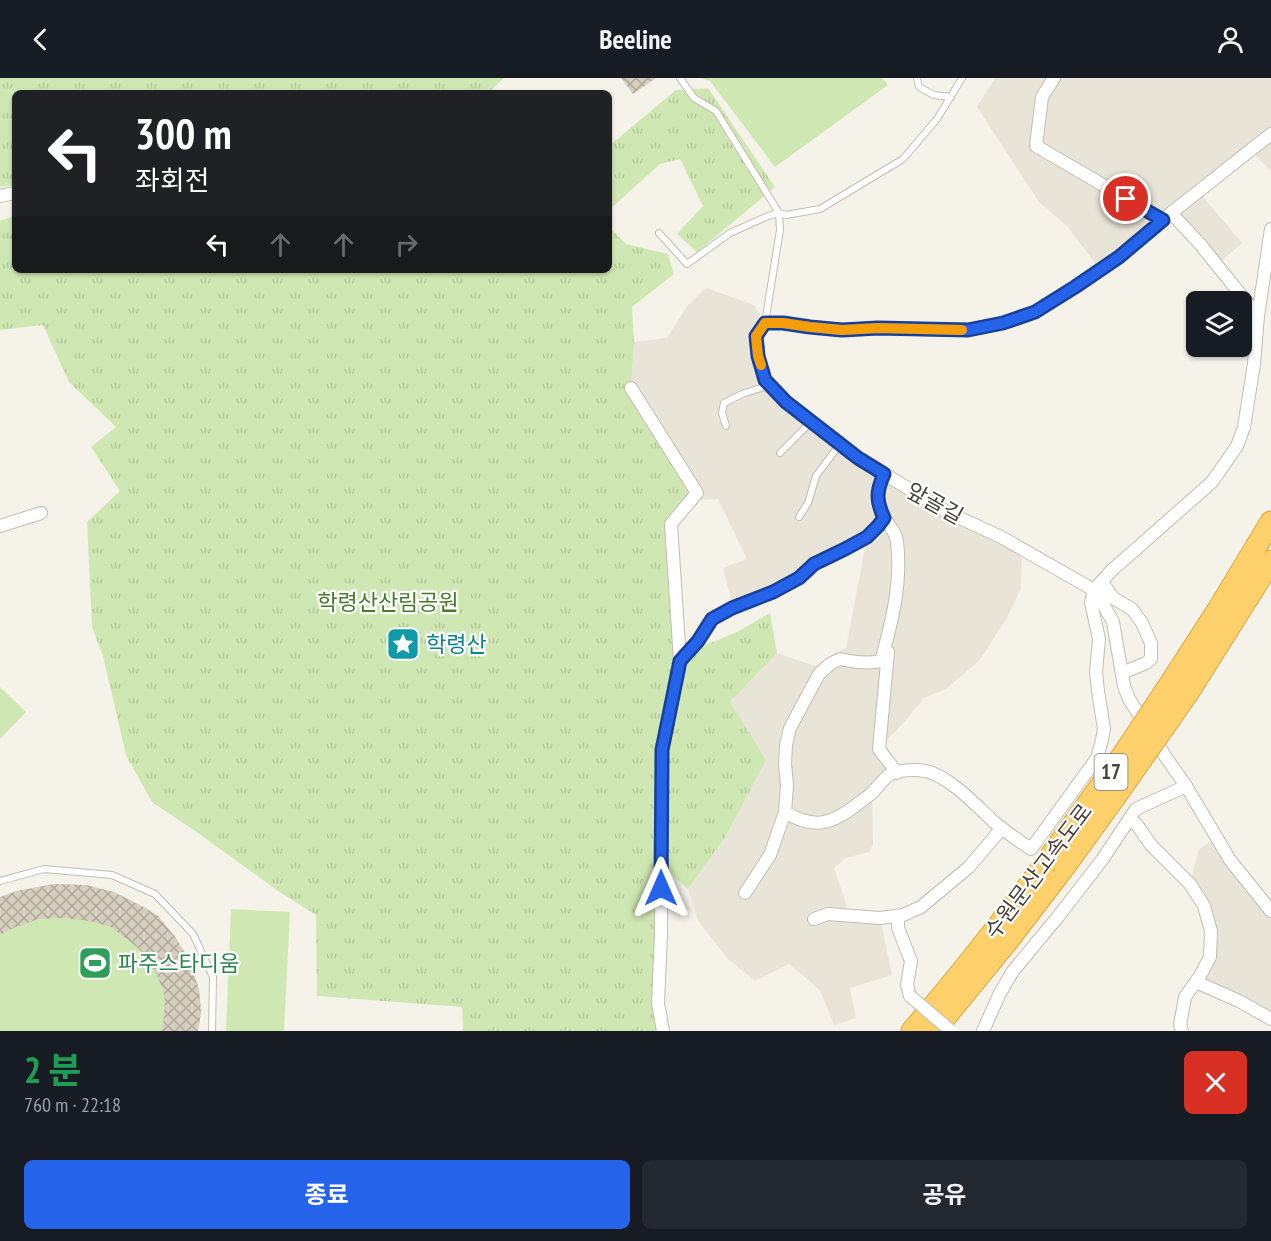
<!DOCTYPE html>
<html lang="ko">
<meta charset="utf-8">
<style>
body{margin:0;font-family:"PT Sans Narrow","Noto Sans KR",sans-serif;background:#242831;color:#f1f3f6;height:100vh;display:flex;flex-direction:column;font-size:22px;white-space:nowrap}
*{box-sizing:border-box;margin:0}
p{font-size:20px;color:#9ea1a6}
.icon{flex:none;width:33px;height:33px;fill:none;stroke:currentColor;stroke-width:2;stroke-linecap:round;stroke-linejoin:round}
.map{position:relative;height:953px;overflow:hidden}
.sheet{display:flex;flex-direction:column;background:#171b24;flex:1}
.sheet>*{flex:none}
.guide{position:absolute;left:12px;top:12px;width:600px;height:183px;border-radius:9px;box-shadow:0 2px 4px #0004;background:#202124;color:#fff;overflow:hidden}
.fabs{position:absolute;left:1186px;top:213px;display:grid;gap:12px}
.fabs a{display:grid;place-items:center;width:66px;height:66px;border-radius:9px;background:#171b24;box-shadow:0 2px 4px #0004;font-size:30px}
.pin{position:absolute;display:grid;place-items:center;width:51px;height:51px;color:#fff;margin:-26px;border:3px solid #fff;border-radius:50%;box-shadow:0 2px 6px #0007}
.me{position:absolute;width:66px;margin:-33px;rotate:0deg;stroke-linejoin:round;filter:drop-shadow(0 0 4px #0008)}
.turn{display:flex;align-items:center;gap:21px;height:126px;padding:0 24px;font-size:27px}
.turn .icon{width:78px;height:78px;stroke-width:2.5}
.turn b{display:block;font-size:42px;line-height:51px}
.lanes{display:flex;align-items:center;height:57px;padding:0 24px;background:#0003;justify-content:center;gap:30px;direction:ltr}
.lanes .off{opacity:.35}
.round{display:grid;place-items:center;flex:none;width:63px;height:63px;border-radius:9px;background:#242831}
.overview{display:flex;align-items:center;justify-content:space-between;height:102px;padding:0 24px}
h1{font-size:36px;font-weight:700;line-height:45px;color:#1e9e55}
.primary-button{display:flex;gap:12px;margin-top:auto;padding:12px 24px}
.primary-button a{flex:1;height:69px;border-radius:9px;background:#2563eb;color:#fff;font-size:24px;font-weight:700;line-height:69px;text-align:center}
.primary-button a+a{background:#242831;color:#f1f3f6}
header{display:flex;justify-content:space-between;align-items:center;height:78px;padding:0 24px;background:#171b24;font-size:27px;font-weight:700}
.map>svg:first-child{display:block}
.residential{fill:#e9e4d8}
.green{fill:#cfe8b3}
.park{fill:url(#park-tufts)}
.building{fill:url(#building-cross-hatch)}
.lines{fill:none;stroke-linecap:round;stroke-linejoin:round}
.service-casing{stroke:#c3bdaf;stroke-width:8}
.minor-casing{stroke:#c3bdaf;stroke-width:14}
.motorway-casing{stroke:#dda63b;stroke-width:23}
.service{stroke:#fff;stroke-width:6}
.minor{stroke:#fff;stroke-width:12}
.motorway{stroke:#fdd06c;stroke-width:21}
.minor-bridge-casing{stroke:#c3bdaf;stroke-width:14;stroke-linecap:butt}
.motorway-bridge-casing{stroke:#dda63b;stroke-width:23;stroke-linecap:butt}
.minor-bridge{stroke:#fff;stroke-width:12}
.motorway-bridge{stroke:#fdd06c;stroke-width:21}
.route-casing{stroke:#184099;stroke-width:15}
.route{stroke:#2563eb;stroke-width:10}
.slow{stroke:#f59e0b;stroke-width:10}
.labels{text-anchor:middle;stroke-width:4.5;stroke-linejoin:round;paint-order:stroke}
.shield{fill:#fff;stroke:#807b74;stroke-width:1.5}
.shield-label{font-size:21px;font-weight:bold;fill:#494238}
.street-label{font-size:22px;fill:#494238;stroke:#fff}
.park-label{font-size:22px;fill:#477b2a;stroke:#fff}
.culture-label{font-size:22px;fill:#0d838f;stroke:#fff;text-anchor:start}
.leisure-label{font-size:22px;fill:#27864d;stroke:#fff;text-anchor:start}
</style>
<header><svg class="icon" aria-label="back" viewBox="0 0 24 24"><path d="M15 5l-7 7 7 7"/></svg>Beeline<svg class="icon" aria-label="person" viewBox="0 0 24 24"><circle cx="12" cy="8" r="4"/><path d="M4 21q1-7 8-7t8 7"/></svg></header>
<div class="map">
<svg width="1271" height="953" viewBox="0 0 1271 953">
<defs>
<pattern id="park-tufts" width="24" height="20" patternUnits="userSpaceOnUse" patternTransform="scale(1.5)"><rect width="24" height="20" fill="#cfe8b3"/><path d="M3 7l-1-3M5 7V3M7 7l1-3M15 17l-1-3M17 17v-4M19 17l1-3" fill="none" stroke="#b3c89b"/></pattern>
<pattern id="building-cross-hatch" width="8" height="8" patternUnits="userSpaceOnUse" patternTransform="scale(1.5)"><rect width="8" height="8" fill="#d6cebf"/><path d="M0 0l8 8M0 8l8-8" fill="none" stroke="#b0a99c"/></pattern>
</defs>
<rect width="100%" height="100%" fill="#f5f2ea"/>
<!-- residential -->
<g class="residential">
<path d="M995,0h276v93l-21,-21 -52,41 44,52 -25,22 -46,-52 -71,57 -33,-44 -28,-24 -62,-95z"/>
<path d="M706,210l48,17 11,18 -9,13 9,44 93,78 164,91 -1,39 -14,30 -28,43 -33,28 -22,9 -19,23 -26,27 18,25 -25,20 1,51 -4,8 -23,6 -12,10 12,35 2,12 32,3 12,57 -42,13 6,30 -22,7 -14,-35 -31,-26 -34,17 -27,-22 -30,-38 -10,-32 36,-50 6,-137 47,-49 38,13 31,-18 21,-111 -134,71 -10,-40 24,-9 -29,-60 -19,1 -68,-112 3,-46 33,-4 20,-32z"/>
<path d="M1217,759l54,74v104l-17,-11 -54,-28 11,-45 -21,-47 9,-35z"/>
</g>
<!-- green -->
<g class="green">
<path d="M701,0h181l6,7 -113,82 -65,-86z"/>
<path d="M0,609l26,25 -26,27z"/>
<path d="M54,806l32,1 72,31 17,21 12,19 12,33 2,23 -3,19h-198v-134l17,-6z"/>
<path d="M231,831l59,3 -6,119h-58z"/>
</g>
<!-- park -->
<g class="park">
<path d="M0,0h504l-16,15h-473v92l-15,2z"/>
<path d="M708,10l67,99 -78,65 -20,-18 26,-28 -23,-47 -20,5 -51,46v-64l67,-56z"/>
<path d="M15,138v54h594v-43l17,17 42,10 6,20 -42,33 2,36 -3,45 66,105 -26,31 13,130 53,-22 33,-19 7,40 -47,49 36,58 -42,79 -36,50 -20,-18 -5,23 -3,137h-197l-1,-24 -145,-11 -1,-81 -38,-24 -80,-58 -46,-31 -26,-47 -23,-99 -11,-29 -5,-105 33,-31 -29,-44 25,-20 -47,-45 -26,-57 -43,5v-109z"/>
</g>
<!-- building -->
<g class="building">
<path d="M621,0h35l-23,16z"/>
<path d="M54,806l32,1 28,7 28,14 16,10 17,21 12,19 12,33 2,23 -3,19h-37l2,-6 2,-23 -2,-13 -8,-17 -8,-15 -10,-10 -26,-20 -22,-6 -24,-3 -27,1 -27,10 -11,6v-38l17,-6z"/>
</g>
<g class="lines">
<defs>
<g id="service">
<path d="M680,0l14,20 22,13 63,102 1,17 -15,93"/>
<path d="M917,0l2,9 15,8 17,2"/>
<path d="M659,155l28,31 43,-31 38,-17 11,-3 7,2 34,-6 83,-50 34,-40 25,-41"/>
<path d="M726,348l-4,-13 2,-10 18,-9 28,-9"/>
<path d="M780,375l31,-31"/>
<path d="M799,439l9,-14 8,-27 24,-32"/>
<path d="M0,803l44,-12 68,6 43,19 38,40 20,43 -1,54"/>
</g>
<g id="minor">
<path d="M1054,0l-12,19 -6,49 127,74"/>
<path d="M1271,56l-100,79 -52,44 -44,30 -40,25 -32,11 -35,7 -90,-2 -36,2 -32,-3 -27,-4h-18l-9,13 2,20 7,24 21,22 72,56 91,55 52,24 93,53 8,12 11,20 11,64 5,13 38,60 19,27 44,74 41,51"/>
<path d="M0,118l15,-3"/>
<path d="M1171,135l29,31 58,72"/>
<path d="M631,310l66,105 -26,31 9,137 -18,89 -1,184 -3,69 5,28"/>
<path d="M884,396c-7,15 -9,29 0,44 5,8 12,13 13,24 5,40 -5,80 -16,119 -13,3 -28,1 -41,-2l-10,5 -11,10 -29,54 -4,17 -1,19 2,21 -2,27c28,17 45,13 70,-6 6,-5 13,-9 18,-14 5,-5 10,-13 16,-17 10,-5 26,-6 36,-4 23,4 52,35 69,51 12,10 25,19 37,27l66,-91 5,-18 2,-11 -6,-38 -2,-19 3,-33 -8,-37 3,-12 17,-19 101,-89 25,-36 7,-19 10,-63 4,-48 13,-87"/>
<path d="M0,448l41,-13"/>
<path d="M1102,504l11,16 19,11 10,14 9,20v16l-5,4 -24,10"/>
<path d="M888,574l-9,97 18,24"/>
<path d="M680,583l18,-20 14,-22 21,-11 40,-16 26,-14 15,-14 31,-15 22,-12 11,-11 6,-8"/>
<path d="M1130,741l7,6 14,20 39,39 14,22 7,25 -1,26 -10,19 -15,21 -5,28 2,6"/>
<path d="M745,815l25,-38 15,-43"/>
<path d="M898,838v12l13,33 -4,24 3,11"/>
<path d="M814,841l14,-5 52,4 23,-3 18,-8 48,-40 33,-39"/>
<path d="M1196,904l43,19 32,18"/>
<path d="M983,953l17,-38 13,-22 44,-53 45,-58 34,-51 50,-23"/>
</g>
<g id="motorway">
<path d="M1174,600l47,-73 50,-83"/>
<path d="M1188,615l83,-132"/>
<path d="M912,953c46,-53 90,-109 132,-166"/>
<path d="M934,953l76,-93 55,-72"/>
</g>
</defs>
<!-- service casing -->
<use href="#service" class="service-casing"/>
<!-- minor casing -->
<use href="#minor" class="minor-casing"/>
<!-- motorway casing -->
<use href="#motorway" class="motorway-casing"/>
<!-- service -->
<use href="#service" class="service"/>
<!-- minor -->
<use href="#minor" class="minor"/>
<!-- motorway -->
<use href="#motorway" class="motorway"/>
<defs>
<path id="minor-bridge" d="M910,918l41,35"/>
<g id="motorway-bridge">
<path d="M1044,787l81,-113 49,-74"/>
<path d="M1065,788l50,-69 73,-104"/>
</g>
</defs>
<!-- minor-bridge casing -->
<use href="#minor-bridge" class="minor-bridge-casing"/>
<!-- motorway-bridge casing -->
<use href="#motorway-bridge" class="motorway-bridge-casing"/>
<!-- minor-bridge -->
<use href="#minor-bridge" class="minor-bridge"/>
<!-- motorway-bridge -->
<use href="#motorway-bridge" class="motorway-bridge"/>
</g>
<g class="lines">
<defs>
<path id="route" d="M661,810l1,-138 18,-89 18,-20 14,-22 20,-11 41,-16 26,-14 15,-14 31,-15 22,-12 11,-11 6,-8c-8,-18 -8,-26 0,-44l-26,-16 -72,-56 -21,-22 -7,-24 -2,-20 9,-13h18l27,4 32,3 36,-2 90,2 35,-7 32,-11 40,-25 44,-30 44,-37 -37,-21"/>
</defs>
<!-- route casing -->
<use href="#route" class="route-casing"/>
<!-- route -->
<use href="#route" class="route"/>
<!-- slow -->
<path class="slow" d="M761,287l-3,-9 -2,-20 9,-13h18l27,4 32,3 36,-2 84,2"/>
</g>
<!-- icons -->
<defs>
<symbol id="sight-square" viewBox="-11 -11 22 22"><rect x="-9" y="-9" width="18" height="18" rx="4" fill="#0f9aa8" stroke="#fff"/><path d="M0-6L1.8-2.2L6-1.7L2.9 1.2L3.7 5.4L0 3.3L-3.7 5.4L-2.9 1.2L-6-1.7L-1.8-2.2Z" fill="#fff"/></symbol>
<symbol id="stadium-square" viewBox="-11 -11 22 22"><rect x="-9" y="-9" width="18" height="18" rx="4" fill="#2e9e5b" stroke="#fff"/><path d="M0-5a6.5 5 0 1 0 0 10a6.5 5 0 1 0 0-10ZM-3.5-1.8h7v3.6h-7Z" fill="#fff"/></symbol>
</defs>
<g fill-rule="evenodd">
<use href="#sight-square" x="384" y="547" width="38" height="38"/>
<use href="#stadium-square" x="76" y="866" width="38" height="38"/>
</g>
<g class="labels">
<!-- shield labels -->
<rect class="shield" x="1094.5" y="676" width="33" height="36" rx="4.5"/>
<g class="shield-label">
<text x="1111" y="701">17</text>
</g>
<!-- street labels -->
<g class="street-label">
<text transform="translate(935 425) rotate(29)" y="8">앞골길</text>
<text transform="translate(1038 793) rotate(-53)" y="8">수원문산고속도로</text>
</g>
<!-- park labels -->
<g class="park-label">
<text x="388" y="532">학령산산림공원</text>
</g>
<!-- culture labels -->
<g class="culture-label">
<text x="426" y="574">학령산</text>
</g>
<!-- leisure labels -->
<g class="leisure-label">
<text x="118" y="893">파주스타디움</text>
</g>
</g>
</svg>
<div class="fabs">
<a><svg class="icon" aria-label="layers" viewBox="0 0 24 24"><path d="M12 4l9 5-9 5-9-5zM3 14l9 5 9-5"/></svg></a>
</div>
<div class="pin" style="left:1126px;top:121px;background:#d93025"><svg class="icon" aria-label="arrive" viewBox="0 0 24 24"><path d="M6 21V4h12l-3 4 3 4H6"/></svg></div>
<svg class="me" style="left:661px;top:810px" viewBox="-20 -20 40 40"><path d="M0-17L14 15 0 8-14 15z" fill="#2563eb" stroke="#fff" stroke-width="4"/></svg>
<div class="guide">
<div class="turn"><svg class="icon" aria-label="left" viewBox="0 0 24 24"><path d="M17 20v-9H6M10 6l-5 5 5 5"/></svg><div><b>300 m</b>좌회전</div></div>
<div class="lanes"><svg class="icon" aria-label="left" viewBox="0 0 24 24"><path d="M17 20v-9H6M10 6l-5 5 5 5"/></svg><svg class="icon off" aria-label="ahead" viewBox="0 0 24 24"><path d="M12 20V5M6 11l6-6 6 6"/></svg><svg class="icon off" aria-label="ahead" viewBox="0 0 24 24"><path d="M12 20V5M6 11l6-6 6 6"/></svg><svg class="icon off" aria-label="right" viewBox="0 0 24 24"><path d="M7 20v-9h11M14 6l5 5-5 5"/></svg></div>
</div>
</div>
<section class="sheet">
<div class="overview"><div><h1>2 분</h1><p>760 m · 22:18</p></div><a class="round" style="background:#d93025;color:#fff"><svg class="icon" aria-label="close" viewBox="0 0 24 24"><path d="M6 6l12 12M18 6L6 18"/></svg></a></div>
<div class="primary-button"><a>종료</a><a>공유</a></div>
</section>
